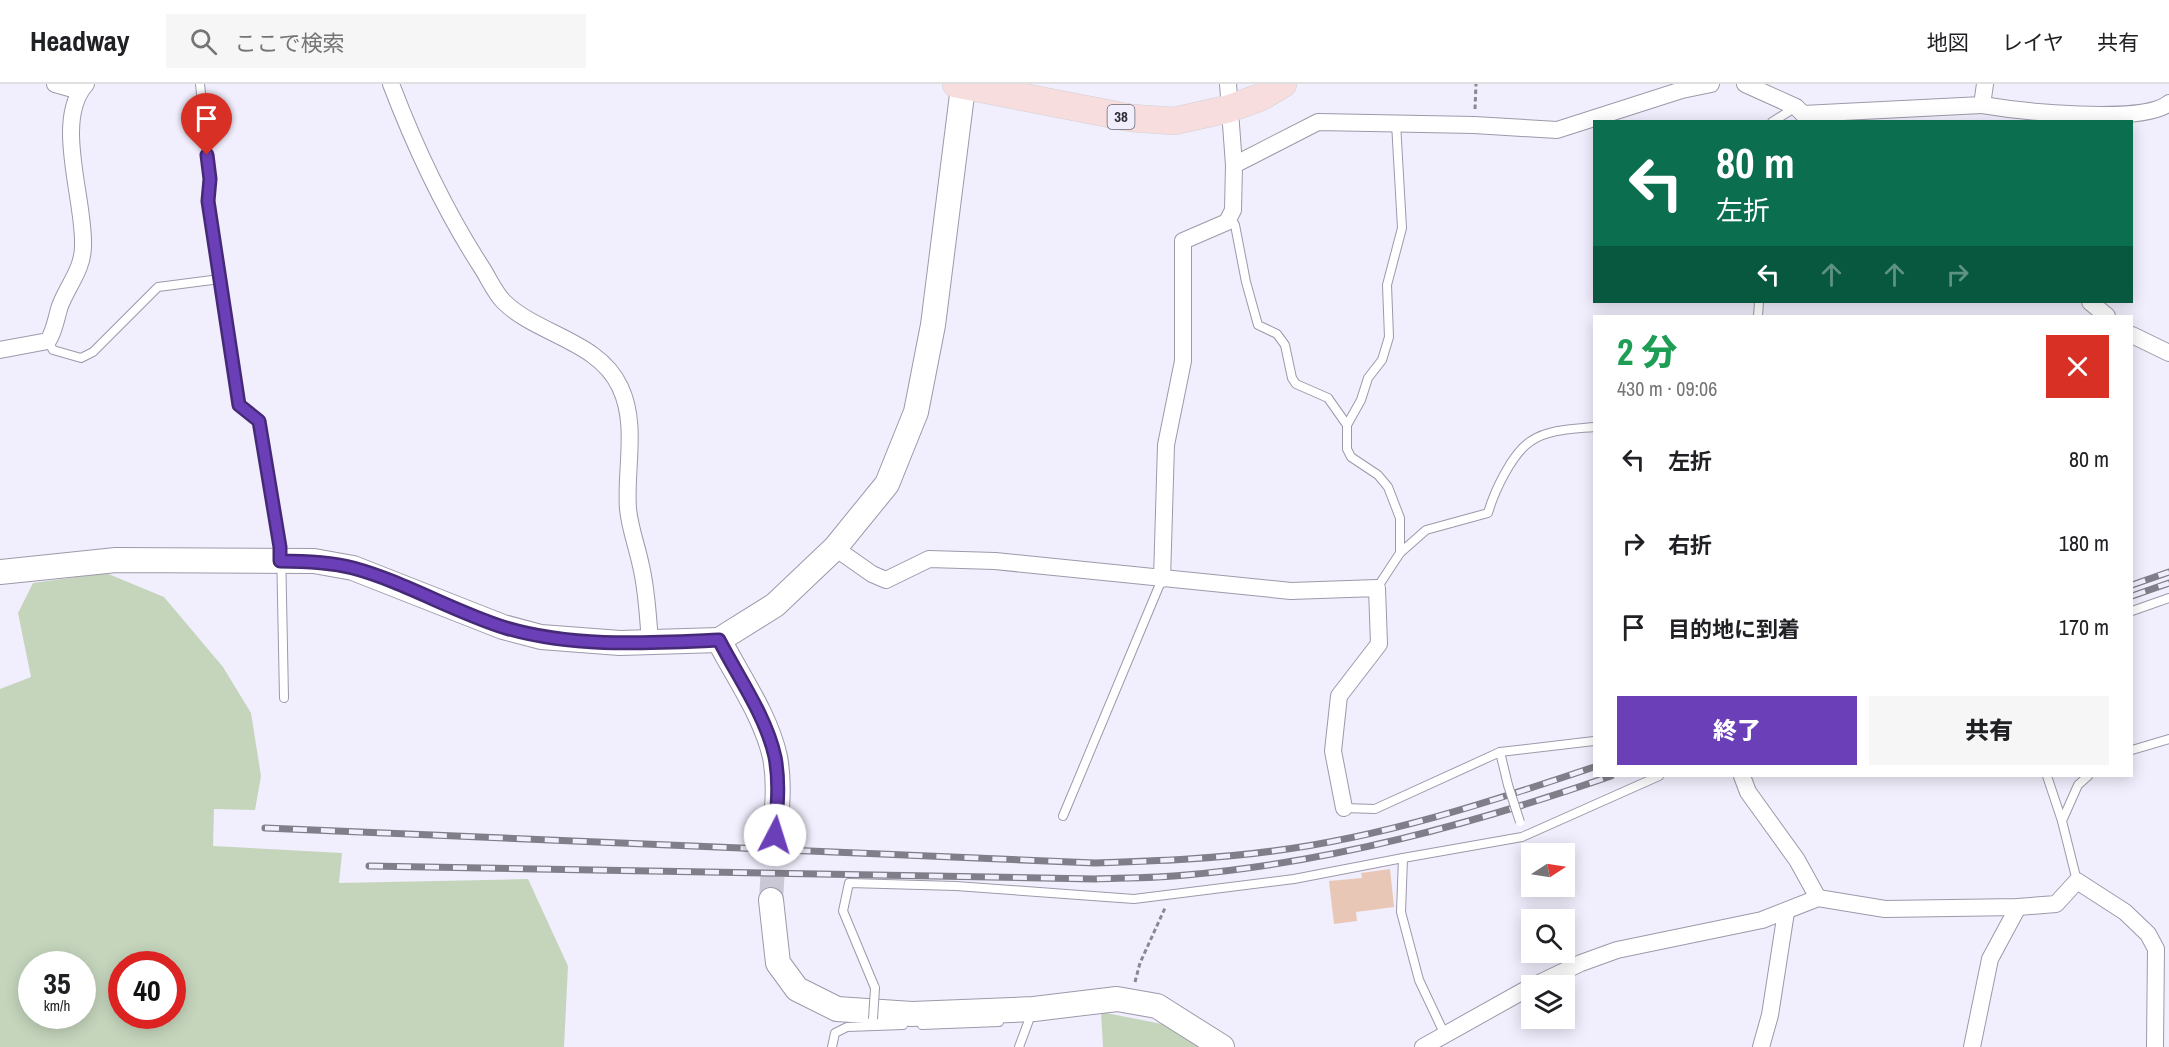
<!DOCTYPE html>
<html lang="ja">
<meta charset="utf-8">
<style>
body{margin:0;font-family:"Archivo Narrow","Noto Sans JP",sans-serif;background:#f6f6f6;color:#202124;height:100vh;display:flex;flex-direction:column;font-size:22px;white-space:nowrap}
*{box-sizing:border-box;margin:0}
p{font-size:20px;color:#757577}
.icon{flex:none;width:33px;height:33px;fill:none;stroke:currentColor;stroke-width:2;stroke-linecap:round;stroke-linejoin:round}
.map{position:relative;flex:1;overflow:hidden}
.details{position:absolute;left:1593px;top:231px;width:540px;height:462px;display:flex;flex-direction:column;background:#fff;border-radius:0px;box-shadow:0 3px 15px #0003}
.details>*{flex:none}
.guide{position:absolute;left:1593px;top:36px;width:540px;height:183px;border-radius:0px;box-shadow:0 3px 15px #0003;background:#0b6e4f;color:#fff;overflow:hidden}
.needle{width:39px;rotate:78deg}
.controls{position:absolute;left:1521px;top:759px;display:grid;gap:12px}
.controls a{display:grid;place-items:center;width:54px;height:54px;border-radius:0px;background:#fff;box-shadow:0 3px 15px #0003;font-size:30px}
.speed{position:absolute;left:18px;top:867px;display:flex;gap:12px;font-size:30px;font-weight:700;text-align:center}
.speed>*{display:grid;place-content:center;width:78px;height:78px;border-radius:50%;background:#fff;box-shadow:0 3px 15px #0003;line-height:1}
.speed small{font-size:15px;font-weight:400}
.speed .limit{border:9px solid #d22;background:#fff;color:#111}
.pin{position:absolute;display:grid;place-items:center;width:51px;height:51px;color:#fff;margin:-62px -26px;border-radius:50% 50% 50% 0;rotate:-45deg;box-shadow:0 0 6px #0007}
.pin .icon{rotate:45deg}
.me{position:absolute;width:66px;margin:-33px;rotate:5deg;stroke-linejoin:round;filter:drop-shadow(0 0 4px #0008)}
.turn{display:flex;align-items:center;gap:21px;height:126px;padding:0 24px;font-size:27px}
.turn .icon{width:78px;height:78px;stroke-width:2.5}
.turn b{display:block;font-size:42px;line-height:51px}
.lanes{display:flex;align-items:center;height:57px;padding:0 24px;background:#0003;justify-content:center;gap:30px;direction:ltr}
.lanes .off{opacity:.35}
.round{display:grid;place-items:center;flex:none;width:63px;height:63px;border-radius:0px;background:#f6f6f6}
.overview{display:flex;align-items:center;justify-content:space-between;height:102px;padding:0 24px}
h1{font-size:36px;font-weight:800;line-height:45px;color:#1e9e55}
.cta{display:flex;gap:12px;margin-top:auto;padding:12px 24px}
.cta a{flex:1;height:69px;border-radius:0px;background:#6b3fb7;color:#fff;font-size:24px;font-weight:800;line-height:69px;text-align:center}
.cta a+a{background:#f6f6f6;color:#202124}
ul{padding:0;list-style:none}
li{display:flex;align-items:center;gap:18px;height:84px;padding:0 24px}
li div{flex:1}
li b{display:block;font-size:22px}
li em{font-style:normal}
header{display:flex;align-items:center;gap:36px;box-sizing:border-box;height:84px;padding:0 30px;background:#fff;border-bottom:2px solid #e0e0e0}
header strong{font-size:28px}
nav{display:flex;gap:33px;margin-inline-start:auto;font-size:21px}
.search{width:420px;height:54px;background:#f6f6f6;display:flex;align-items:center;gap:15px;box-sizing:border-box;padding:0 21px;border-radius:0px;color:#757577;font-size:22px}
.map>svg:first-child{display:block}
.green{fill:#c5d5bc;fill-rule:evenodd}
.building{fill:#e8c7b6}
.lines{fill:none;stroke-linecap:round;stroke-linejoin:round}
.secondary-tunnel{stroke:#cac8d5;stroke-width:24;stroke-dasharray:24 12;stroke-linecap:butt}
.lane-casing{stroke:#9d99aa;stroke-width:10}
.street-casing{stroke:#9d99aa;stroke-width:18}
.secondary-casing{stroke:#9d99aa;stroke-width:26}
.primary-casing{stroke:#d1d1d3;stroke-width:28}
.path{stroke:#8a8893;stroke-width:3;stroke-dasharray:4.5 3;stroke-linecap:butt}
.lane{stroke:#fff;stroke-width:8}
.street{stroke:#fff;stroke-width:16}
.secondary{stroke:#fff;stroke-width:24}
.primary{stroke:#f8ddde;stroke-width:27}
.rail-casing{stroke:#807e88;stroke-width:7}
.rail{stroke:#f1eefd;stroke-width:4.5;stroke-dasharray:14;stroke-linecap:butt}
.lane-bridge-casing{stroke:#9d99aa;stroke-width:10;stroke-linecap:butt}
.lane-bridge{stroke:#fff;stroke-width:8}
.route-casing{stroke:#462977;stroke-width:15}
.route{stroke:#6b3fb7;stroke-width:10}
.labels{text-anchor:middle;stroke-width:5;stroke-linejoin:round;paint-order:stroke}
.shield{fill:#f1eefd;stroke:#696871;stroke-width:1.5}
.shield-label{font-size:15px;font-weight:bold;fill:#2f2e35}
</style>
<header>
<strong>Headway</strong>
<div class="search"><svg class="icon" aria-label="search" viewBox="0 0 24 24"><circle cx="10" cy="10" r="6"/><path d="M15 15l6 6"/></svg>ここで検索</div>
<nav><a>地図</a><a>レイヤ</a><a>共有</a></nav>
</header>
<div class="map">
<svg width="2169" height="963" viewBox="0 0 2169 963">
<rect width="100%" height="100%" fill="#f1eefd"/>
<!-- green -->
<g class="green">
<path d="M106,489l58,24 59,70 28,46 10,63 -6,34 -41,-1 -1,37 129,7 -3,30 189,-4 40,87 -4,81h-564v-358l31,-12 -13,-64 15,-30zM32,880h50v52h-50zM122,880h50v52h-50z"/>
<path d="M1101,928l61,12 41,23h-100z"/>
</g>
<!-- building -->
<path class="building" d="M1390,785l4,38 -38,5 1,9 -23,3 -5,-43 33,-3 -1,-5z"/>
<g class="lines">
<!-- secondary-tunnel -->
<path class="secondary-tunnel" d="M771,816l4,-65"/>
<defs>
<g id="lane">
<path d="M200,0l10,95 -2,22 31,204 20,16 22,126 3,151"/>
<path d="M1772,38l24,-15"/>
<path d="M1230,133l5,8 11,57 12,43 19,9 8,11 7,33 4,6 32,14 19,27v24l4,8 27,18 10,12 12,31v35"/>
<path d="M1758,232l1,-14"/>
<path d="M48,257l5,9 28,8 12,-6 65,-65 62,-8"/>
<path d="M1347,341l14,-25 7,-22 14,-18 7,-23 -2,-52 15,-57 -6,-105"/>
<path d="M1377,504l23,-35 26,-23 62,-17c6,-21 24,-60 43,-72 18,-12 43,-12 63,-14"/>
<path d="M2132,527l37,-13"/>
<path d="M2132,666l37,-11"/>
<path d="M1500,668l8,33"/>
<path d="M2047,692l15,45"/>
<path d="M1344,724l31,1 125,-57 94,-11"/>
<path d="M1063,732l99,-237"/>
<path d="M2077,797l-15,-60 16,-36 10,-9"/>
<path d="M875,904l-32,-77 6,-28 107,3 178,13 160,-20 109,-21"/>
<path d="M922,941l77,-3"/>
<path d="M1445,951l-26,-55 -18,-68 2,-54 119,-21 137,-61"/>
<path d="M832,963l3,-14 12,-6 56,-2"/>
<path d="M1019,963l13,-35"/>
</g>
<g id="street">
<path d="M55,0l25,7"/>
<path d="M391,0c24,63 54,127 91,184 7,11 13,25 22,34 34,33 95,39 116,85 18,37 5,82 8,122 2,20 9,37 13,57 6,25 7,51 9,77"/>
<path d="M1228,0l6,81 84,-43 156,3 83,5 125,-40 29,-6"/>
<path d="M1745,0l51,23 7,7 179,-9 3,-21"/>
<path d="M1982,21c36,6 161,20 187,-2"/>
<path d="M2090,218l17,14"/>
<path d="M2132,251l37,18"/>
<path d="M0,266l48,-9c7,-11 8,-23 12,-35 8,-21 23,-37 23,-60 2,-46 -30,-126 3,-162"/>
<path d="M835,464l37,26 14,6 43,-21 66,2 296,30 86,-3 2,56 -40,52 -6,55 11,57"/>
<path d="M1162,495l4,-134 17,-84v-120l44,-19 6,-12 1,-45"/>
<path d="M1742,692l6,16 49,68 21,38"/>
<path d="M1533,902l48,-23 36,-13 145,-30 56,-22 67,11 133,-2 38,-3 21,-23 48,31 23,22 8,15 -1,98"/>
<path d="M1423,963l109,-61"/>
<path d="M1761,963l9,-32 16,-103"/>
<path d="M1972,963l18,-88 28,-52"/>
</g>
<g id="secondary">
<path d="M0,488l116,-12 198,1 39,7 150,59 38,10 79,6 99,-3c19,37 47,76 56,117 5,26 2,52 0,78"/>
<path d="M719,556l56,-35 60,-57 52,-64 29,-72 17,-87 30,-238"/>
<path d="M771,816l7,63 19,26 40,20 75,5 122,-5 83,-10 40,7 65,41"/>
</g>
<path id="primary" d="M956,0l175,34 43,3 54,-12 33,-12 22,-13"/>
</defs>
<!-- lane casing -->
<use href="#lane" class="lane-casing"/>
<!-- street casing -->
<use href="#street" class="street-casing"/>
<!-- secondary casing -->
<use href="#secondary" class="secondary-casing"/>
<!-- primary casing -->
<use href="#primary" class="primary-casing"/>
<!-- path -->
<g class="path">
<path d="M1475,25l1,-25"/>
<path d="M1135,898l5,-19 25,-55"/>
</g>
<!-- lane -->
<use href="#lane" class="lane"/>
<!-- street -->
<use href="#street" class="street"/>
<!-- secondary -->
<use href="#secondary" class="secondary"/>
<!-- primary -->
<use href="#primary" class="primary"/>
<defs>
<g id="rail">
<path d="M2132,501l37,-13"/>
<path d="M2132,512l37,-13"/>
<path d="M265,744l830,35c60,-2 119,-4 178,-12 110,-14 217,-49 321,-84"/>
<path d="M369,782l726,13c30,-1 61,-1 91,-4 146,-13 287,-51 425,-99"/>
</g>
</defs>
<!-- rail casing -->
<use href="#rail" class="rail-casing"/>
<!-- rail -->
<use href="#rail" class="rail"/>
<defs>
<g id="lane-bridge">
<path d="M1508,701l12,37"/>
<path d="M873,935l2,-31"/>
</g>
</defs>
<!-- lane-bridge casing -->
<use href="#lane-bridge" class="lane-bridge-casing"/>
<!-- lane-bridge -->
<use href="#lane-bridge" class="lane-bridge"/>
</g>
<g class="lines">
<defs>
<path id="route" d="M207,71l3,24 -2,22 31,204 20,16 21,126v14c25,0 49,1 73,7 52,14 101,44 153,60 68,20 142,15 213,12 19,37 47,76 56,117 5,26 2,52 0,78"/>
</defs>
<!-- route casing -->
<use href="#route" class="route-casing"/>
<!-- route -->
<use href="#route" class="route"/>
</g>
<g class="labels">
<!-- shield labels -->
<rect class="shield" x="1107.5" y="21" width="27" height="24" rx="4.5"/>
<g class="shield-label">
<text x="1121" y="38">38</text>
</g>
</g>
</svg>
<div class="controls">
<a><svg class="needle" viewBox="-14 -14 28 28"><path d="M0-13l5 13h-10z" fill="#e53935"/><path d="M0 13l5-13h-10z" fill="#757577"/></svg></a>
<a><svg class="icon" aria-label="search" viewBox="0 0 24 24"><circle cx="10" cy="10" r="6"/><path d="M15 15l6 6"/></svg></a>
<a><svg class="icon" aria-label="layers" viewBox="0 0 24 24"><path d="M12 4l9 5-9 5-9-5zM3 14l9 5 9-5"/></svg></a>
</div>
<div class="speed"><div>35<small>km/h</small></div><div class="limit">40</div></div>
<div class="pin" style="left:207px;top:71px;background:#d93025"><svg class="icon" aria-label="arrive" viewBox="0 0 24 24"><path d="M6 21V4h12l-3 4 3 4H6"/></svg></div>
<svg class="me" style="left:775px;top:751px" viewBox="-20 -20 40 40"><circle r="19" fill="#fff"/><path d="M0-13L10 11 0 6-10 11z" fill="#6b3fb7"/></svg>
<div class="guide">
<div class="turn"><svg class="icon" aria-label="left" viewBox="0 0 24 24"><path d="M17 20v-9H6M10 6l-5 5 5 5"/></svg><div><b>80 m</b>左折</div></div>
<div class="lanes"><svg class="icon" aria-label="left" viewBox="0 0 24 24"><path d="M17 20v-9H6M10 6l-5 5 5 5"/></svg><svg class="icon off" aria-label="ahead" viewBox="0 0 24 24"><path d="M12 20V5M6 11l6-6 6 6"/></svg><svg class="icon off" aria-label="ahead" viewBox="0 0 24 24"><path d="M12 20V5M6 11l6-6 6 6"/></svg><svg class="icon off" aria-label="right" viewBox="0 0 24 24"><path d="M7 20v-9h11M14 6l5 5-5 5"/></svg></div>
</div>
<section class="details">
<div class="overview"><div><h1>2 分</h1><p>430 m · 09:06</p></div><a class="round" style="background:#d93025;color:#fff"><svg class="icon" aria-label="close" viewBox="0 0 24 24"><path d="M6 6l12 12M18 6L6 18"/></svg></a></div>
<ul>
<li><svg class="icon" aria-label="left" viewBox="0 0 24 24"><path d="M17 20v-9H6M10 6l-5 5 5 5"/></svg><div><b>左折</b></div><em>80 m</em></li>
<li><svg class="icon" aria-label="right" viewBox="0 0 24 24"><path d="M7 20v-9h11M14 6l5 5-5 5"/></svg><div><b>右折</b></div><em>180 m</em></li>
<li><svg class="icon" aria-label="arrive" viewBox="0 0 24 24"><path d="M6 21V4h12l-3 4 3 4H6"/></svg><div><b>目的地に到着</b></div><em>170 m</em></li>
</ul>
<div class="cta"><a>終了</a><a>共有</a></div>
</section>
</div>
